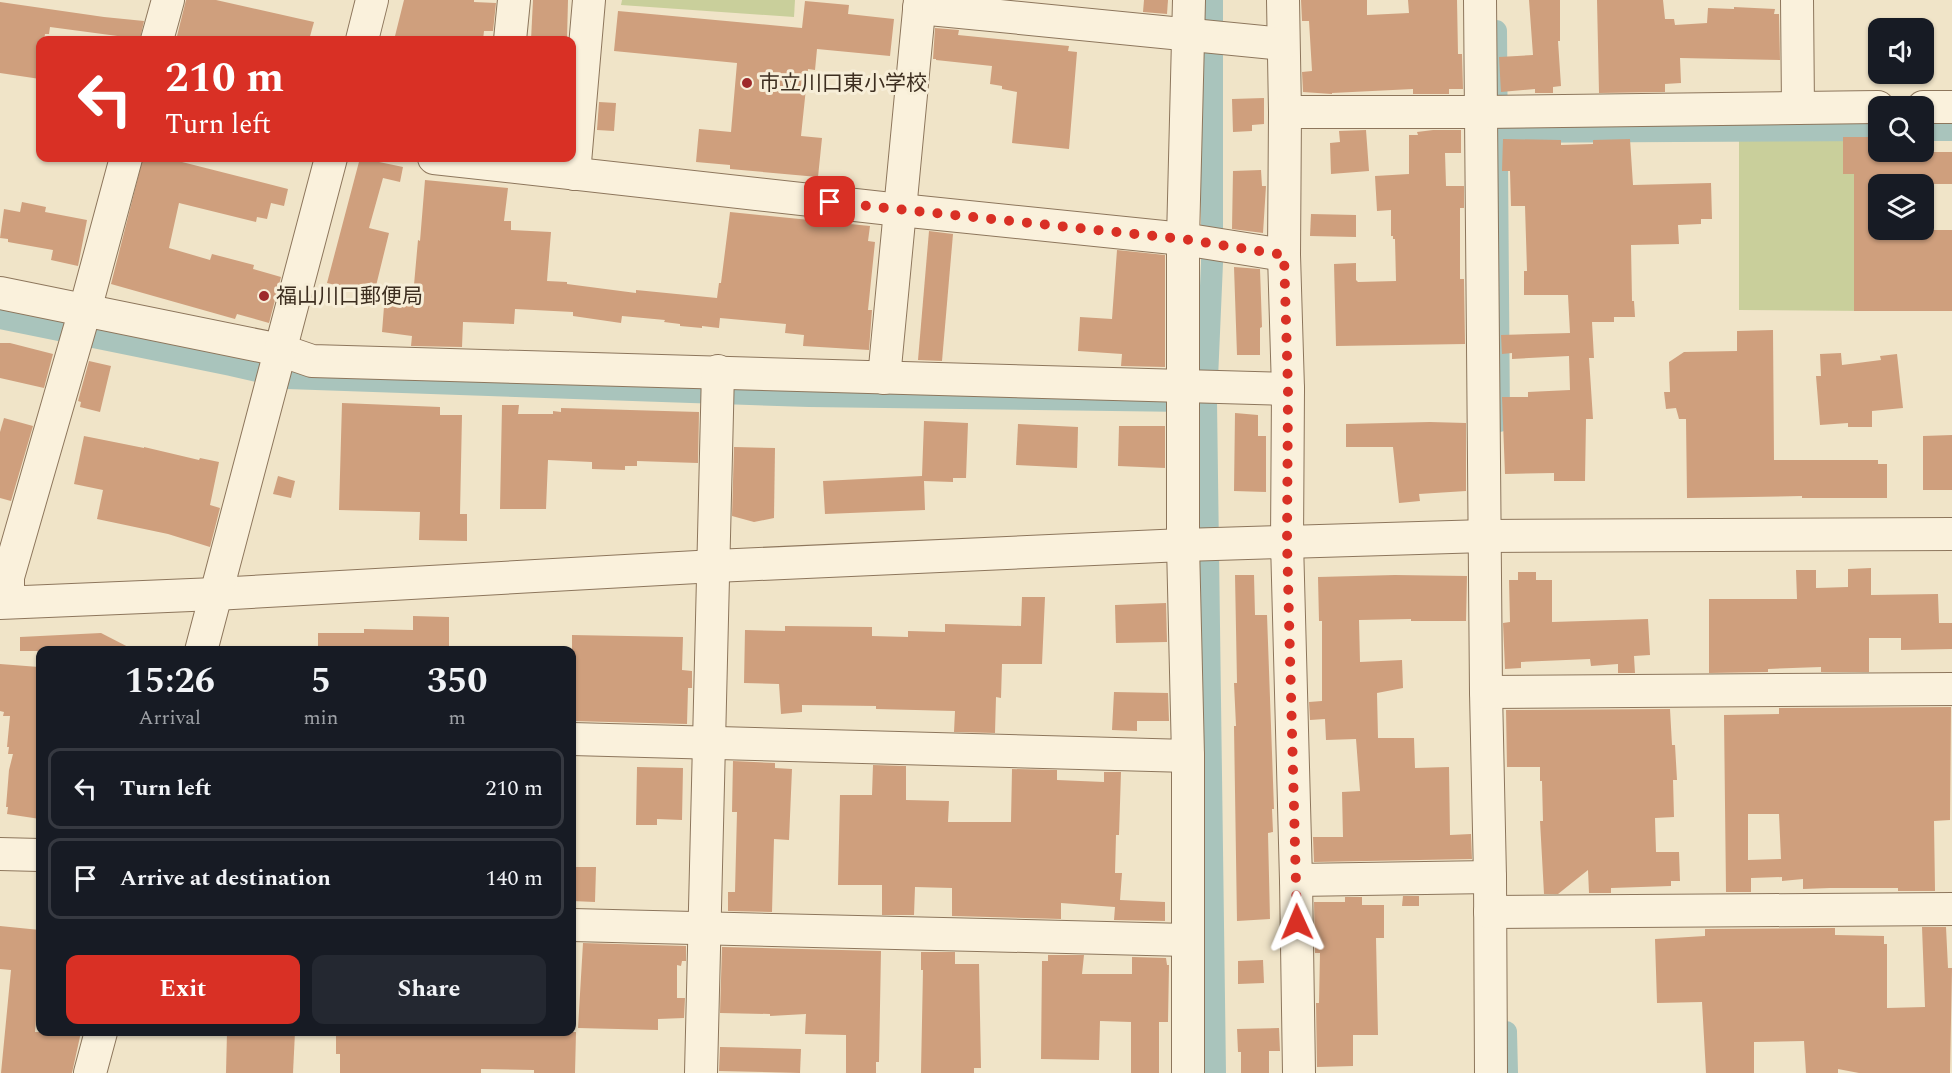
<!DOCTYPE html>
<meta charset="utf-8">
<style>
body{margin:0;font-family:Spectral,"Noto Sans JP",serif;background:#242831;color:#f1f3f6;height:100vh;display:flex;flex-direction:column;font-size:22px;white-space:nowrap}
*{box-sizing:border-box;margin:0}
p{font-size:20px;color:#9ea1a6}
.icon{flex:none;width:33px;height:33px;fill:none;stroke:currentColor;stroke-width:2;stroke-linecap:round;stroke-linejoin:round}
.map{position:relative;flex:1;overflow:hidden}
.sheet{position:absolute;left:36px;top:646px;width:540px;height:390px;display:flex;flex-direction:column;background:#171b24;border-radius:12px;box-shadow:0 2px 4px #0004}
.sheet>*{flex:none}
.top-card{position:absolute;left:36px;top:36px;width:540px;height:126px;border-radius:12px;box-shadow:0 2px 4px #0004;background:#d93025;color:#fff;overflow:hidden}
.fabs{position:absolute;left:1868px;top:18px;display:grid;gap:12px}
.fabs a{display:grid;place-items:center;width:66px;height:66px;border-radius:12px;background:#171b24;box-shadow:0 2px 4px #0004;font-size:30px}
.pin{position:absolute;display:grid;place-items:center;width:51px;height:51px;color:#fff;margin:-26px;border-radius:12px;box-shadow:0 3px 9px #0006}
.me{position:absolute;width:66px;margin:-33px;rotate:359deg;stroke-linejoin:round;filter:drop-shadow(0 0 4px #0008)}
.turn{display:flex;align-items:center;gap:21px;height:126px;padding:0 30px;font-size:27px}
.turn .icon{width:78px;height:78px;stroke-width:2.5}
.turn b{display:block;font-size:42px;line-height:51px}
.eta{display:flex;justify-content:space-evenly;align-items:center;height:102px;text-align:center}
.eta b{font-size:36px;font-weight:700;line-height:42px}
.action{display:flex;gap:12px;margin-top:auto;padding:12px 30px}
.action a{flex:1;height:69px;border-radius:12px;background:#d93025;color:#fff;font-size:24px;font-weight:700;line-height:69px;text-align:center}
.action a+a{background:#242831;color:#f1f3f6}
ul{padding:0;list-style:none}
li{display:flex;align-items:center;gap:18px;height:81px;margin:0 12px 9px;padding:0 18px;border:3px solid #363941;border-radius:12px}
li div{flex:1}
li b{display:block;font-size:22px}
li em{font-style:normal}
.map>svg:first-child{display:block}
.green{fill:#c9cf9b}
.lines{fill:none;stroke-linecap:round;stroke-linejoin:round}
.canal{stroke:#a9c4bc;stroke-width:22}
.building{fill:#cf9f7d;fill-rule:evenodd}
.minor-casing{stroke:#8d765c;stroke-width:34}
.minor{stroke:#faf1dc;stroke-width:32}
.route{stroke:#d93025;stroke-width:10;stroke-dasharray:0 18}
.poi-dot{fill:#9e2a2b;stroke:#f7eed8;stroke-width:2}
.labels{text-anchor:middle;stroke-width:6;stroke-linejoin:round;paint-order:stroke}
.poi-label{font-size:21px;fill:#3d2e20;stroke:#f7eed8;text-anchor:start}
</style>
<div class="map">
<svg width="1952" height="1073" viewBox="0 0 1952 1073">
<rect width="100%" height="100%" fill="#f0e4c8"/>
<!-- green -->
<g class="green">
<path d="M622,0h173l-1,17 -173,-12z"/>
<path d="M1739,127l128,1v183l-128,-1z"/>
</g>
<g class="lines">
<!-- canal -->
<g class="canal">
<path d="M1212,0v263l-6,139 9,671"/>
<path d="M1496,31l3,390"/>
<path d="M1923,130h29"/>
<path d="M1498,132l380,-2"/>
<path d="M0,318l231,47 56,13 522,18 380,5"/>
<path d="M1506,1032l1,41"/>
</g>
</g>
<!-- building -->
<g class="building">
<path d="M186,0h30l98,22 -5,18h-133z"/>
<path d="M404,0h70v2l22,1 -3,28h-9l-1,9h-89z"/>
<path d="M533,0h35l-1,40h-36z"/>
<path d="M1144,0h24l-1,14 -24,-2z"/>
<path d="M1301,0h66v15l42,-2 -1,-13h49l1,54h4l1,35h-14v5h-36v-5l-81,4v1l-29,-2 -1,-20 10,-1 -3,-50h-7z"/>
<path d="M1529,0h31v41h-2l3,45 -8,1v6h-18v-4l-34,3 -2,-35 34,-2z"/>
<path d="M1597,0h66l2,19h9l1,6 32,-2 1,-15 26,1v-2l41,2 -1,5h5l1,46 -100,-2 1,25 -16,1v8l-66,1z"/>
<path d="M805,1l44,4 -1,9 46,5 -4,37 -73,-7 -2,21 -7,-1 -7,67 21,2 -4,39 -88,-8v-4l-34,-3 3,-33 32,3 6,-69 -123,-12 4,-40 184,17z"/>
<path d="M0,2l104,15 40,4 -4,18 -90,-12 -1,7h-4l-1,6h-4v39l-40,-6z"/>
<path d="M935,28l24,2 -1,5 111,11 -1,5 9,1 -8,97 -57,-6 5,-51 -15,-3v-3l-12,-2 2,-18 -56,-6v-1h-3z"/>
<path d="M1264,98v26l-12,1v6l-19,1 -1,-33z"/>
<path d="M599,102l17,1 -2,28 -17,-1z"/>
<path d="M1366,130l3,41 -38,3 -1,-31 10,-1 -1,-11z"/>
<path d="M1433,130h28v23h-16l1,33h18v22h-4v71h4l1,65 -129,2 -2,-82 22,-1v17l2,2 38,-1 -1,-42h-2v-3h-2v-26l-14,1 -2,-35 34,-2v-39h9l-1,-3z"/>
<path d="M1843,137h35v15h74v32h-74v46h74v81h-98v-137h-11z"/>
<path d="M1503,139l58,1v5l32,-1v-4l37,-1 3,46 78,-2 1,36h-11v5l-23,1 1,19 -48,1 1,56h2l1,16h-21v5h-22l2,36h-5l4,61h-7l-1,62h-31v-8l-49,1 -3,-77h26v-5l42,-2 -1,-34 -57,3v-6l-10,1 -1,-19 69,-2 -2,-38h-44v-24h3l-2,-65h-14l-1,-35h-8z"/>
<path d="M143,158h31l8,1v3l106,27 -4,17 -13,-3 -4,16 -10,-2 -1,5 -77,-19 -10,45 41,12 2,-6 42,11 -1,4 28,8 -12,46 -32,-9 -2,5 -124,-35z"/>
<path d="M360,158l43,9 -3,15 -17,-4 -14,50 20,5 -15,61 -47,-11z"/>
<path d="M1261,170l1,16h4l-3,47 -31,-4 1,-58z"/>
<path d="M425,180l83,8 -4,33h7v9l40,2 -4,49 20,1v2l69,9v-3l81,8 2,-15h2l9,-71 140,14 -2,15 7,1 -7,68h4l-3,40 -66,-4 1,-11 -19,-2 1,-9 -66,-6 -1,10 -17,-2v2l-22,-2v-2l-16,-2 1,-2 -43,-4 -1,7 -48,-7v-4l-58,-3 -1,15 -51,-2 -1,25 -51,-1 1,-10 -30,-4 3,-38 28,2 5,-56 2,1z"/>
<path d="M22,202l24,5 -1,5 42,8 -9,46 -27,-6 2,-10 -45,-8v-3l-8,-1 4,-29 16,3z"/>
<path d="M1311,214l45,1v22l-46,-1z"/>
<path d="M929,231l24,3 -11,127 -24,-1z"/>
<path d="M1117,250l48,5v112l-44,-1 1,-12 -44,-3 2,-34 32,2z"/>
<path d="M1234,267l26,2 2,58 -2,1v27h-23z"/>
<path d="M1773,330l1,130h104v4h9v34h-85v-2l-115,2 -1,-79h-7l-3,-11 -10,1 -2,-17h6l-1,-30 15,-10 53,-1v-20z"/>
<path d="M0,343h10l43,11 -9,34 -44,-10z"/>
<path d="M1841,353l1,12 39,-5 -1,-4 17,-2 6,54 -31,3v16h-24v-4l-28,2 -4,-49h5l-1,-22z"/>
<path d="M89,361l22,5 -11,46 -20,-5 1,-5 -3,-1z"/>
<path d="M342,403l98,4v8h22l-2,99h7v27l-48,-1 1,-28 -81,-2z"/>
<path d="M502,405h17l-1,9h35v-3l8,1v-4l138,4 -1,51 -61,-2v5h-12v4l-33,-1v-7l-44,-2 -2,49h-46z"/>
<path d="M1235,413l23,2v21h8v56l-32,-1z"/>
<path d="M4,418l29,8 -22,75 -11,-3v-66z"/>
<path d="M924,421l44,2 -2,55h-13v4l-29,-1 1,29 -100,4 -2,-33 99,-5z"/>
<path d="M1430,422l36,1v68l-47,3 1,7 -21,2 -6,-56h-47v-23z"/>
<path d="M1018,424l60,3 -1,41 -61,-3z"/>
<path d="M1119,426h46v42l-47,-2z"/>
<path d="M1952,435v55h-29v-54z"/>
<path d="M84,436l60,12v-1l55,13 1,-2 19,4 -9,43 10,3 -10,39 -42,-13 -71,-15 6,-29 -29,-6z"/>
<path d="M734,447l41,1 -1,70 -20,4 -22,-6z"/>
<path d="M278,476l17,5 -4,17 -18,-4z"/>
<path d="M1871,568v27l67,-1 1,29h13v26l-51,1v-12h-32v34h-48v-5l-53,2v3l-59,1v-74h88l-1,-29h20v18l32,-1v-18z"/>
<path d="M1518,572h18v8h16v42l96,-3 2,36 -16,1 1,17h-17v-9l-27,2 -1,-7 -69,3v6l-16,1 -2,-46 7,-1 -1,-42h9z"/>
<path d="M1235,575h19l1,40h12l7,194h-2l1,23 -5,1 2,86 -33,2 -3,-195h2l-2,-43h3z"/>
<path d="M1395,575l72,1 -1,45h-55v-2l-52,1 1,42 42,-2 1,28 -26,5 1,45h36l1,30 34,-1 1,68 21,-1 1,25 -158,3 -1,-25h30l-1,-45 18,-1 -4,-52 -30,1 -1,-21 -15,1 -1,-18 13,-1v-80h-3l-1,-44z"/>
<path d="M1022,597h23l-3,67h-40l-1,34 -5,-1 -1,36 -41,-1 1,-21 -79,-2v-3l-74,-1v7l-21,2 -2,-30 -35,-1 1,-53 40,1v-5l87,1v9l36,1v-6l37,1v-8l76,2z"/>
<path d="M1166,603l1,39 -51,1 -1,-38z"/>
<path d="M413,616l36,1v34h-131v-18h46v-4l49,1z"/>
<path d="M101,633l35,18h-116v-14z"/>
<path d="M572,635l111,2 -1,33 10,1v17h-4l-1,36 -115,-3z"/>
<path d="M0,664l39,3 -3,44h4v108l-33,-5 1,-7h-2l3,-37 4,-16h-5l1,-7h-2l3,-31h-7l1,-4 -4,-1z"/>
<path d="M1114,692l54,1 1,28h-32v10l-25,-1z"/>
<path d="M1951,707l-1,113 -16,1 1,70h-37v-3h-68l-27,1v-10l-21,2v-4l-31,1v14h-25l-2,-177 55,-1v-6zM1748,814h31l2,45 -33,1z"/>
<path d="M1670,709l2,36h3l2,35h-4l1,37 -19,1 1,34h23l1,29h-9v5l-60,2v5h-22l-1,-23 -30,24h-14l-4,-73h3l-1,-40h-2v-14h-33l-1,-57z"/>
<path d="M733,761l42,2v5l17,1 -3,71 -15,-1 -2,73 -44,-1v-19h7l2,-80h-5z"/>
<path d="M873,765l33,1v34l43,1 -1,21h63l1,-53 45,1v10l47,2v-10h17l-2,63h-3l-1,38h7l-2,27 45,2v19l-51,-1 1,-13 -54,-4v16l-109,-3v-28l-37,-1 -1,28h-32v-30h-44l2,-90h32z"/>
<path d="M637,767l46,1 -1,52 -25,-1v6h-21z"/>
<path d="M572,867h24l-1,35 -23,-1z"/>
<path d="M1403,896h16v10h-17z"/>
<path d="M1345,897h17v8h22v33h-8l2,97h-25v31l-36,1 -1,-64h3l1,-50h-5l-1,-51h31z"/>
<path d="M0,926l40,4v66h-2l-3,36h46l-9,41h-71l10,-103 -11,-1z"/>
<path d="M1922,927h24l2,41h4l-2,105h-91l-21,-4v4h-32l-2,-32 -50,1v31h-48l-4,-71 -45,1 -2,-64 50,-3v-7l130,-1v7l49,1v8h3v64l38,-1z"/>
<path d="M583,943l103,3v15h-4l-1,5 -4,-1v33h8l-1,20 -26,1v11l-80,-2z"/>
<path d="M722,947l159,4 -2,111h-3v11h-30v-38l-41,-1 1,-20 -36,2v-2l-50,-1z"/>
<path d="M921,952h34v12h24l2,104h-7v5h-53l2,-103h-2z"/>
<path d="M1048,955h36l-2,19h50v-17l34,1 1,7h2l-1,57h-9v51h-28v-51l-31,-1 -1,39 -58,-1 1,-98h6z"/>
<path d="M1263,960l1,23 -26,1v-23z"/>
<path d="M1279,1028l1,23h-11v22h-28v-21h-3l-1,-23z"/>
<path d="M227,1032h68l-2,41h-67z"/>
<path d="M336,1032h240l-1,41h-41v-3l-53,-1v4h-141v-19h-4z"/>
<path d="M720,1047l81,2 -1,24 -81,-2z"/>
</g>
<g class="lines">
<defs>
<g id="minor">
<path d="M1283,0l2,112 -1,143 4,134 -1,153 9,338 3,193"/>
<path d="M1480,0l6,692 4,185 1,196"/>
<path d="M1797,0l1,108"/>
<path d="M919,8l364,36"/>
<path d="M157,40l11,-40"/>
<path d="M362,40l10,-40"/>
<path d="M510,40l4,-40"/>
<path d="M1923,107h29"/>
<path d="M1285,112h197l396,-5"/>
<path d="M434,158l466,52 283,29 101,16"/>
<path d="M574,174l15,-174"/>
<path d="M0,293l280,57 32,11 976,28"/>
<path d="M884,378l36,-378"/>
<path d="M8,602v-25l77,-267 41,-152"/>
<path d="M0,603l215,-9 500,-28 468,-21 302,-9 467,-2"/>
<path d="M201,651l130,-493"/>
<path d="M1486,692l466,-3"/>
<path d="M572,739l616,17"/>
<path d="M0,854l40,1"/>
<path d="M1296,880l194,-3"/>
<path d="M1490,912l462,-3"/>
<path d="M572,925l615,15"/>
<path d="M90,1073l11,-41"/>
<path d="M701,1073l17,-702"/>
<path d="M1188,1073v-317l-5,-211v-306l6,-239"/>
</g>
</defs>
<!-- minor casing -->
<use href="#minor" class="minor-casing"/>
<!-- minor -->
<use href="#minor" class="minor"/>
</g>
<g class="lines">
<!-- route -->
<path class="route" d="M830,202l353,37 101,16 4,134 -1,153 10,380"/>
</g>
<!-- markers -->
<g class="poi-dot">
<circle cx="747" cy="83" r="6"/>
<circle cx="264" cy="296" r="6"/>
</g>
<g class="labels">
<!-- poi labels -->
<g class="poi-label">
<text x="759" y="90">市立川口東小学校</text>
<text x="276" y="303">福山川口郵便局</text>
</g>
</g>
</svg>
<div class="fabs">
<a><svg class="icon" aria-label="sound" viewBox="0 0 24 24"><path d="M4 9h4l5-4v14l-5-4H4zM17 9q2 3 0 6"/></svg></a>
<a><svg class="icon" aria-label="search" viewBox="0 0 24 24"><circle cx="10" cy="10" r="6"/><path d="M15 15l6 6"/></svg></a>
<a><svg class="icon" aria-label="layers" viewBox="0 0 24 24"><path d="M12 4l9 5-9 5-9-5zM3 14l9 5 9-5"/></svg></a>
</div>
<div class="pin" style="left:830px;top:202px;background:#d93025"><svg class="icon" aria-label="arrive" viewBox="0 0 24 24"><path d="M6 21V4h12l-3 4 3 4H6"/></svg></div>
<svg class="me" style="left:1297px;top:922px" viewBox="-20 -20 40 40"><path d="M0-17L14 15 0 8-14 15z" fill="#d93025" stroke="#fff" stroke-width="4"/></svg>
<div class="top-card">
<div class="turn"><svg class="icon" aria-label="left" viewBox="0 0 24 24"><path d="M17 20v-9H6M10 6l-5 5 5 5"/></svg><div><b>210 m</b>Turn left</div></div>
</div>
<section class="sheet">
<div class="eta">
<div><b>15:26</b><p>Arrival</p></div>
<div><b>5</b><p>min</p></div>
<div><b>350</b><p>m</p></div>
</div>
<ul>
<li><svg class="icon" aria-label="left" viewBox="0 0 24 24"><path d="M17 20v-9H6M10 6l-5 5 5 5"/></svg><div><b>Turn left</b></div><em>210 m</em></li>
<li><svg class="icon" aria-label="arrive" viewBox="0 0 24 24"><path d="M6 21V4h12l-3 4 3 4H6"/></svg><div><b>Arrive at destination</b></div><em>140 m</em></li>
</ul>
<div class="action"><a>Exit</a><a>Share</a></div>
</section>
</div>
